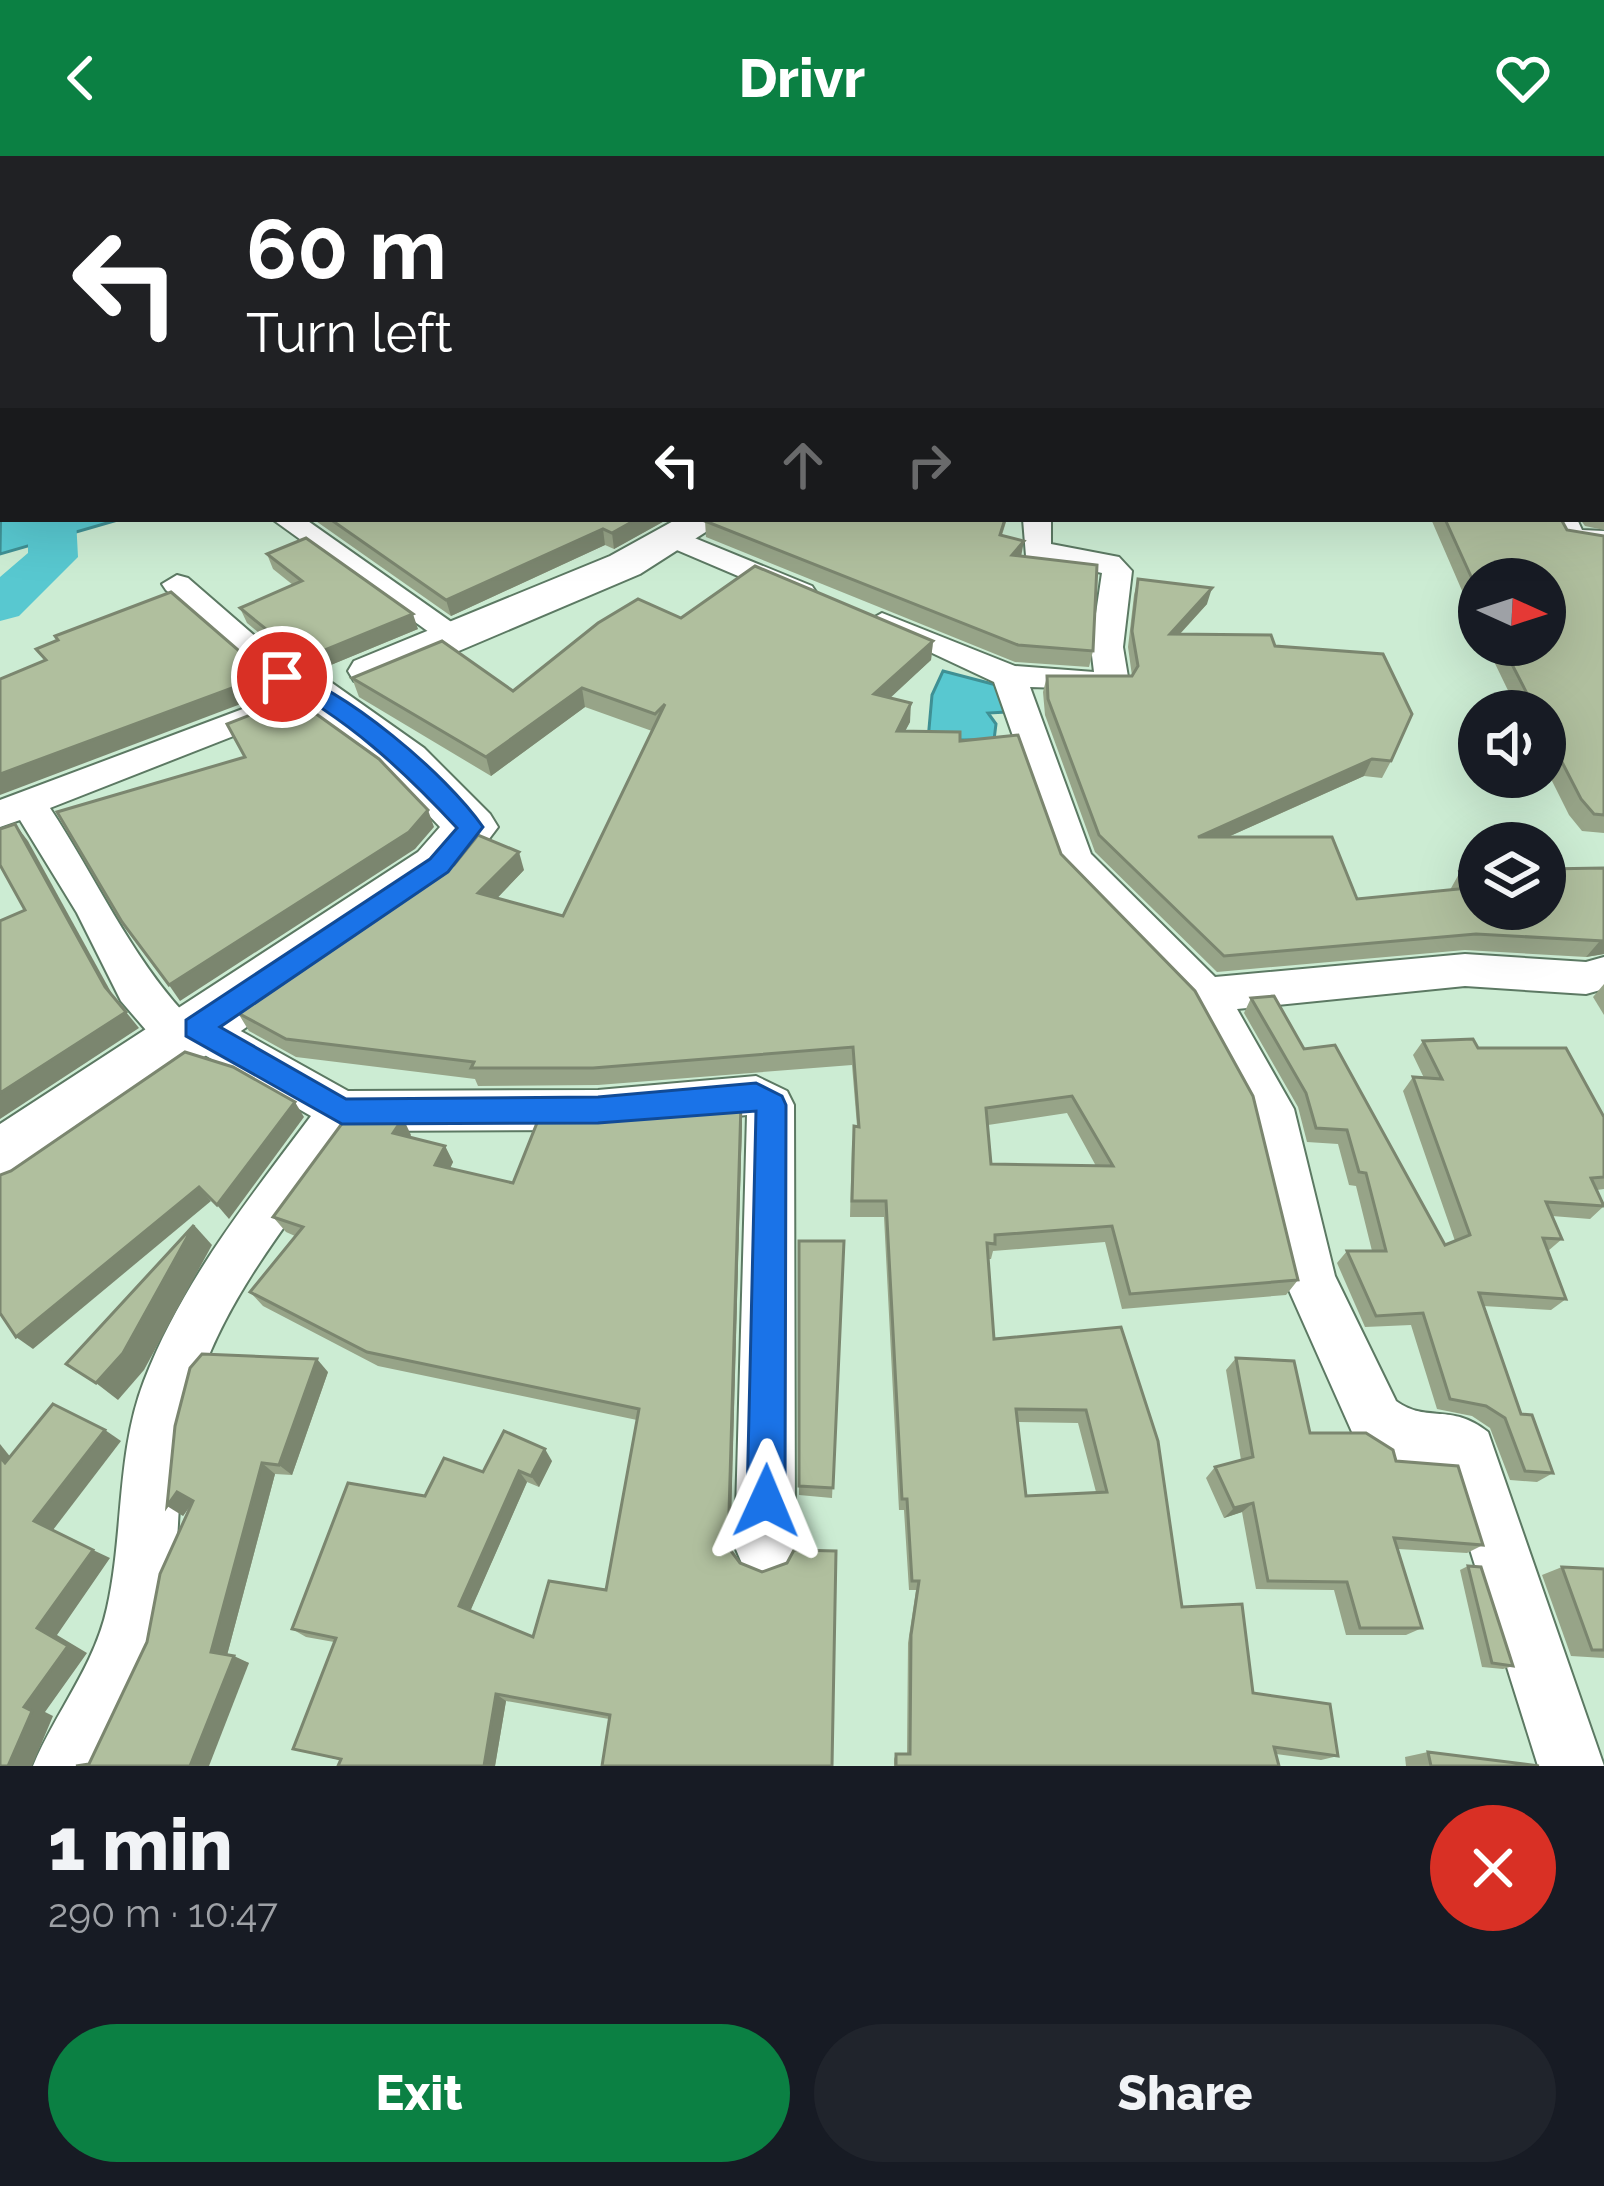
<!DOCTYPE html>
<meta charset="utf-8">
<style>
body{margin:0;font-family:Raleway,sans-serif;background:#20242c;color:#f1f3f6;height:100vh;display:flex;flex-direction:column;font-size:45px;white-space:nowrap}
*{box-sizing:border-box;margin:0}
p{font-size:39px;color:#9ea1a6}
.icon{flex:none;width:66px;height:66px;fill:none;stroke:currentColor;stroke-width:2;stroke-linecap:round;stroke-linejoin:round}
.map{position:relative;height:1610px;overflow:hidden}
.drawer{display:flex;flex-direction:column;background:#171b24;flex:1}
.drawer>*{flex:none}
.banner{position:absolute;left:0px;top:0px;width:1605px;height:366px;box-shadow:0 12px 48px #0002;background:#202124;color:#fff;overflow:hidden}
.needle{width:78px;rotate:93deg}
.controls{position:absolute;left:1458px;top:402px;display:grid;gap:24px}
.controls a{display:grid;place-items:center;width:108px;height:108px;border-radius:50%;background:#171b24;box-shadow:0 12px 48px #0002;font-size:60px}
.pin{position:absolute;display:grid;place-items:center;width:102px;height:102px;color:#fff;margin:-51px;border:6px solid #fff;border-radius:50%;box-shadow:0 3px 12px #0007}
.me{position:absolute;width:132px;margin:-66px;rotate:1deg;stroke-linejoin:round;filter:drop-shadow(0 0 9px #0008)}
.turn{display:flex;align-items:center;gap:42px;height:252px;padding:0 48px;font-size:54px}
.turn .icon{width:156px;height:156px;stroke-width:2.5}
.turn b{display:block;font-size:84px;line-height:102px}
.lanes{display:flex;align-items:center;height:114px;padding:0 48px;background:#0003;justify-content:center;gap:60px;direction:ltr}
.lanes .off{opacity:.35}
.round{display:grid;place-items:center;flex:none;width:126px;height:126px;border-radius:63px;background:#20242c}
.headline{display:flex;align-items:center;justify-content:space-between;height:204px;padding:0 48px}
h1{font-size:72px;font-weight:800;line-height:90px}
.cta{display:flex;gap:24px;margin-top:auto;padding:24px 48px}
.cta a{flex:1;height:138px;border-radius:72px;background:#0b8043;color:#fff;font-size:48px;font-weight:800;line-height:138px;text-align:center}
.cta a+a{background:#20242c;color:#f1f3f6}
header{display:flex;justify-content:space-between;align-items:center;height:156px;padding:0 48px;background:#0b8043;color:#fff;font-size:54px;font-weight:800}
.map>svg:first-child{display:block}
.water{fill:#58c8d0;stroke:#3f9094;stroke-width:3}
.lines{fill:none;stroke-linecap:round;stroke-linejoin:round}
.river{fill:#58c8d0;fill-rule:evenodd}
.street-casing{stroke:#5c7963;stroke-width:4}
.secondary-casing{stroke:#5c7963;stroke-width:4}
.primary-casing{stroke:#519281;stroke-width:70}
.street{fill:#fff;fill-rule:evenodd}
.secondary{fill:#fff;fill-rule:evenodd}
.primary{stroke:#afe8db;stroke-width:66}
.wall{fill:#97a488;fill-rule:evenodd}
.shaded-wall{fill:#7b866f}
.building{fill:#b0bf9e;stroke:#7b866f;stroke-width:3;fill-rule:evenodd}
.route{fill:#1a73e8;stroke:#114b97;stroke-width:3}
</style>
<header><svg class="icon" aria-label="back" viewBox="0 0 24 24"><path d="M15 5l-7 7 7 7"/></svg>Drivr<svg class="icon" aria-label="heart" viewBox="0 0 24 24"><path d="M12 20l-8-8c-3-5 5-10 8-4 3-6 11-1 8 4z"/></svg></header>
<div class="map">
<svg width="1604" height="1610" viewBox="0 0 1604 1610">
<rect width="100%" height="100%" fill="#ccecd3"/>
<!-- water -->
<g class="water">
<path d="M3,199v164h118l-121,35z"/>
<path d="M943,515l61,16 2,25 -18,1 8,11 -2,16h-66l4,-45z"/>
</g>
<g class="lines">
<!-- river -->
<path class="river" d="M28,363h48l2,38 -59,59 -19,5v-44l28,-24z"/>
<defs>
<g id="street">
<path d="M272,363h33l169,119 -5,7h-22z"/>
<path d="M1023,363h28v25l68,13 13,14 -9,76 6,36 -5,7 -94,-3 61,167 124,123 250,-23 121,8 18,-5v32l-18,5 -121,-8 -228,23 57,100 41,167 61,125c32,23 54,1 92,31l116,334h-66l-93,-296 -40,1 -49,-30 -72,-162 -36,-167 -57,-105 -131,-137 -66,-188 -128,-60 16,-9 133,53 79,6 -3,-25 11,-74 -76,-17z"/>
<path d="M1549,363h28l5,11 22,1v18l-42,-5z"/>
<path d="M675,374l137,56 4,6 -4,6h-22l-125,-53 -4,-6z"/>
<path d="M177,419l11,3 106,92 38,23 -5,7c-47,12 -127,-79 -161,-110l-4,-6z"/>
<path d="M280,539l17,11 -5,7 -242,95c45,68 80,147 135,206l11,-4 16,5 136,76 250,-1 158,-14 31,15 7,14 1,442 -9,21 -21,9 -21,-9 -9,-21 12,-432 -149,15 -244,1c-56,79 -128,163 -157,257 -21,65 -15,132 -25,199 -8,64 -35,124 -67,179h-72c23,-55 61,-99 74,-158 17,-76 9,-154 37,-227 38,-99 104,-181 167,-265l-115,-66 -16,6 -16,-5 -43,-50 -44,-88 -57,-93 -20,7v-27z"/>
</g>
<g id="secondary">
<path d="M677,363h49l-86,55 -252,107h-34l-6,-10 6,-10 256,-105z"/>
<path d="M315,522l17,5 92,65 66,66 8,13 -40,53 -434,302 -24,9v-67l418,-272 22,-25 -52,-55 -90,-69 -7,-10 7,-10z"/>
</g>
<g id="primary">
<path d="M498,3l4,-3"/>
<path d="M0,174l3,-1"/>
</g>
</defs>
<!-- street casing -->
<use href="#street" class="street-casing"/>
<!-- secondary casing -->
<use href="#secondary" class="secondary-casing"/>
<!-- primary casing -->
<use href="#primary" class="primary-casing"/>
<!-- street -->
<use href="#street" class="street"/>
<!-- secondary -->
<use href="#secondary" class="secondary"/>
<!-- primary -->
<use href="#primary" class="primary"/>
</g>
<!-- wall -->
<g class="wall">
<path d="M1604,0v374l-19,-4 -5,-7h22v-360z"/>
<path d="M313,363h355l-54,30 -9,-4 -154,71z"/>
<path d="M709,363h298l-5,16 19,21 72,95 -4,16 -74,-5 -309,-125 -1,-16z"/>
<path d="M1431,363h130l6,11 37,6v297l-22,-2 -13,-16 -24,-48v-56h-27l-32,-66h59l-66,-66v51z"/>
<path d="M267,398l151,75 -109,45 -62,-51 -7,-15 53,-23 -20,-16z"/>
<path d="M1138,423l69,25 -27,30 95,12 116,115 -9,17 -18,-2 -136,61 129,62 93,-9 10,-18 144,-4v86l-18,3 -121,-7 -248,22 -122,-120 -50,-137 -2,-23 4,-16h85l-4,-29 6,-52z"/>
<path d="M681,462l252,23 -2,19 -42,38 21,24 -5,9 55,10 101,113 237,426 -12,15 -164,14 -17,-67 -112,9 -2,8h-3l6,80 127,-12 61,280 71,86 85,63 -17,4 -45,-6 3,12h-385v-7l2,-5h11l1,-111 8,-53h-7l-5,-80h-5l-15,-293h-34l2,-74 5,-17 -5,-61 -254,20 -120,1 -3,-7 -179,-22 -47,-26 -11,-18 286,-143 -27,28 66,18 89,-185 -67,-24 -94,69 -132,-79 -7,-19 161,13zM1067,957l29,53 -105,-2 -3,-39zM1018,1266l60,1 18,69 -70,4z"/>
<path d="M1604,828v31l-11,-18z"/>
<path d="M1251,842l53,51 141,196 10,-4 -52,-150 10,-14 11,1 -11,-23 10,-14 55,7 126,69v72l-7,1 7,16 -14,13 -38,-3 10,23 -14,12 18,48 -15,11 -68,-4 38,108 32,59 -16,9 -27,-2 -20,-52 -18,-12 -35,-7 -26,-84 -46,2 -28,-64 10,-12h25l-16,-65 -7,-1 -11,-41 -31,-2 -9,-35 -54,-94z"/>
<path d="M741,947l1,17 -12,430 -121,169 -103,-18 -11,65h-157l2,-6 -47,-11 41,-107 -28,-5 -14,-8 133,-133 58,-24 69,-11 -13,26 -12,-5 -57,129 63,26 73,-47 31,-170 -259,-54 -115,-60 -13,-14 45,-56 -9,-4 -13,-15 138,-82 -1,2 35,9 8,16 -3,7 63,14z"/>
<path d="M799,1085h45l-12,257 -33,-3z"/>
<path d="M1236,1202l74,75 86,28 87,84 -16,8 -69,-4 24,79 -16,7h-60l-12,-45 -78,-1 -14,-77 -18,6 -18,-40 9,-11 26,-7 -15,-90z"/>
<path d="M328,1216l-36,103 -17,-1 -48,181 22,8 -160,101 58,-122 45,-139 -9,13 -8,-90z"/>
<path d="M1468,1410l45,100 -10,3 -21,-2 -22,-97z"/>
<path d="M1562,1411l42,2v89l-33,-2 -29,-81z"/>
<path d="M1428,1596l111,14h-133l-1,-9z"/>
</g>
<!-- shaded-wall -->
<g class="shaded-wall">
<path d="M538,0h20l-7,3h-14z"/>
<path d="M637,363h31l-54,30 -2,-16z"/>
<path d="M603,373l2,16 -154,71 -5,-16z"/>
<path d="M1024,385l-3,16 -9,-2z"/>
<path d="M1212,432l-5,16 -42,46 5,-16z"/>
<path d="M413,458l5,15 -109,45 -6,-15z"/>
<path d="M933,485l-2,19 -58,54 1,-20z"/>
<path d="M267,519l8,16 -275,104v-21z"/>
<path d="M582,532l3,19 -94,69 -5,-19z"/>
<path d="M911,547l-1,19 -15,28 2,-19z"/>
<path d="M1372,603l-8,17 -172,77 6,-16z"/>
<path d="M428,654l6,17 -19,22 -235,152 -11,-16z"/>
<path d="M15,668l13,17 89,162 -12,-16z"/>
<path d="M519,696l5,18 -40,42 -6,-19z"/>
<path d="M1604,785v13l-18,3 13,-15z"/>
<path d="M126,856l13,16 -139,91v-26z"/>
<path d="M295,946l9,15 -75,102 -12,-14z"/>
<path d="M741,947l1,17 -12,437 -2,-10z"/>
<path d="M403,962l8,17 -9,15 -9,-17z"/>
<path d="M445,990l8,16 -10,20 -8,-17z"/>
<path d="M199,1031l12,14 -178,148 -17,-12z"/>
<path d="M194,1069l18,20 -68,125 -26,30 -22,-17z"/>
<path d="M317,1203l11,13 -36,103 -13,-10z"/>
<path d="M105,1274l16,11 -68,89 -19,-9z"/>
<path d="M0,1288l24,30 -19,-11 -5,-6z"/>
<path d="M545,1293l7,12 -13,26 -8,-11z"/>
<path d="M262,1307l13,11 -49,185 -15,-7z"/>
<path d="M519,1315l8,11 -58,132 -10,-8z"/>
<path d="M177,1336l16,10 -10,14 -16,-10z"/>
<path d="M1253,1347l-11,9 -18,6 10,-10z"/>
<path d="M93,1394l17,8 -53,77 30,18 -42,59 8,4 -21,50h-24l16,-59 13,-79z"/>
<path d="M234,1500l15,7 -40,103h-19z"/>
<path d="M496,1538l10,7 -11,65h-11z"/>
</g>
<!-- building -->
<g class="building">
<path d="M0,0h460l1,3h-458v125h-3v-43h2l-2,-18z"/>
<path d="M908,0h696v356h-2v-353h-701z"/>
<path d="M330,363h307l-25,14 -9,-4 -157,71z"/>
<path d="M709,363h296l-5,16 24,6 -12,14 85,10 -4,86 -75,-6 -313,-124z"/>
<path d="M1445,363h116l6,11 37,6v279l-10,-1 -13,-15 -36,-70v-18h-9l-34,-66h43v-66h-66v15z"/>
<path d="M306,382l107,76 -110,45 -63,-51 62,-27 -35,-27z"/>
<path d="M755,410l178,75 -59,53 37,9 -14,28 63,1v9l58,-6 43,119 134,137 58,105 45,184 -168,14 -18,-68 -117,9v9l-8,-1 7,96 127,-12 37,114 24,166 60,-3 11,89 77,11 8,52 -64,-9 5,19h-383v-12h14l1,-119 8,-54h-7l-5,-82h-5l-16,-298h-34l2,-75 5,1 -6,-80 -260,21h-122l3,-6 -188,-23 -48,-26 216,-148 24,-30 41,17 -41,41 85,23 102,-212 -10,10 -73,-26 -96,69 -134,-79 90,-37 71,50 85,-68 40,-24 43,19zM1072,940l41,70 -122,-2 -5,-56zM1016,1253l70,1 21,82 -81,4z"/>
<path d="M1138,423l74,9 -42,46 101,1 4,11 108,8 29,60 -21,47 -19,-2 -174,78h134l25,62 112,-11 -9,-16h19v37h66v-40l59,-1v73l-128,-7 -252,22 -125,-121 -51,-136 -1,-23h85l6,-10 -6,-35z"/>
<path d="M171,436l96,83 -267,99v-95l46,-19 -10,-11 22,-9 -3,-4z"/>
<path d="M294,542l85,61 49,51 -19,22 -240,153 -47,-63 -65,-110 188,-55 -18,-33z"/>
<path d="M15,668l90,163 21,25 -126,81v-172l25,-11 -25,-45v-36z"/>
<path d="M1274,840l30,53 31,-4 110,200 25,-10 -57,-158 29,2 -19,-38 50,-2 5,9h88l38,69v60l-13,1 13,28 -58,-4 16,37 -19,-1 23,61 -87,-6 42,121 11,1 21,58 -28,-2 -20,-53 -19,-12 -36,-7 -27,-86 -47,3 -29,-65h39l-20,-78 -7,-1 -12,-42 -31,-2 -10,-35 -55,-95z"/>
<path d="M185,896l48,15 62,35 -78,103 -18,-18 -183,150 -16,-24v-138l11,-4z"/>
<path d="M741,947l-13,444 12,16 22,9 25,-9 7,-13 42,1 -4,215h-230l8,-51 -114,-21 -12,72h-146l3,-7 -48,-10 43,-111 -44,-9 56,-146 77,13 19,-38 39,14 21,-41 41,18 -14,27 -12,-5 -60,135 74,31 16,-56 57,9 33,-181 -272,-57 -117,-60 53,-65 -30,-10 73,-99h57l-10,15 52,13 -10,19 78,18 26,-65z"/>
<path d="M194,1069l-71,128 -27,30 -30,-19z"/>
<path d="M799,1085h45l-11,247 -34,-2z"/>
<path d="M202,1198l115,5 -38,106 -17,-2 -51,189 23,4 -44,110h-114l13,-2 58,-122 13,-68 33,-73 -16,-9 -10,14 8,-80 15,-58z"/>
<path d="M1236,1202l58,3 16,72h56l27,17 3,11 62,5 25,79 -89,-7 28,90h-62l-13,-46 -79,-1 -15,-78 -19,5 -19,-41 38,-10z"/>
<path d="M53,1248l52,26 -71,91 59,29 -56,78 31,18 -44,61 8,4 -24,55h-8v-309l5,6z"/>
<path d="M1468,1410l13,1 32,99 -21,-3z"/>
<path d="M1562,1411l42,2v81h-12z"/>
<path d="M1428,1596l111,14h-108z"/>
</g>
<!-- route -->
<path class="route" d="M282,514c64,19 163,103 201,157l-35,45 -228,155 126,72 252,-2 158,-14 26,13 4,9 -1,396 -5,13 -14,6 -13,-6 -6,-13 9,-390 -158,12 -256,1 -156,-88v-16l244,-161 27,-31c-54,-58 -111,-111 -182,-147l-3,-4z"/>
</svg>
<div class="controls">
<a><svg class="needle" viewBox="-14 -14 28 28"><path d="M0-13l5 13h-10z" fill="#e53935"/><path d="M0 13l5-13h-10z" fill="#9ea1a6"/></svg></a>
<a><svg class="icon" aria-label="sound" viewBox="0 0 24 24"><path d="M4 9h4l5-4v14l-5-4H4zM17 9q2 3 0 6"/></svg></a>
<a><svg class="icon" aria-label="layers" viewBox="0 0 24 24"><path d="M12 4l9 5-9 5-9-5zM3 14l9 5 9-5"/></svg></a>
</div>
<div class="pin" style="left:282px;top:521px;background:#d93025"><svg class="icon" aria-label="arrive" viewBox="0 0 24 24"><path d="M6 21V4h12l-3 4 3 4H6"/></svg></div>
<svg class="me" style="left:766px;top:1345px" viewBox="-20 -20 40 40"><path d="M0-17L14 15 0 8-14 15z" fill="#1a73e8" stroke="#fff" stroke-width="4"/></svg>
<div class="banner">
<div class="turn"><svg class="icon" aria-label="left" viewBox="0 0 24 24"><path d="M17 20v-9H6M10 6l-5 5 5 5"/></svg><div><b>60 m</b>Turn left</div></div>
<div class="lanes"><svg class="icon" aria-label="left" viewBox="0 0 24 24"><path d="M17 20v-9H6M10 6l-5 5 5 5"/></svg><svg class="icon off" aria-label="ahead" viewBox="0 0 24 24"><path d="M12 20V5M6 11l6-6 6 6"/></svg><svg class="icon off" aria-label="right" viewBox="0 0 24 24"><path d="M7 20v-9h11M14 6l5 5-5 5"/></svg></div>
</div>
</div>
<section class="drawer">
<div class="headline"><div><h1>1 min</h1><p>290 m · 10:47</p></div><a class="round" style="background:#d93025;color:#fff"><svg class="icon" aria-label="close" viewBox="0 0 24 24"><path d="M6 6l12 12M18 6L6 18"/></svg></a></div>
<div class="cta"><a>Exit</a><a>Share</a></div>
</section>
